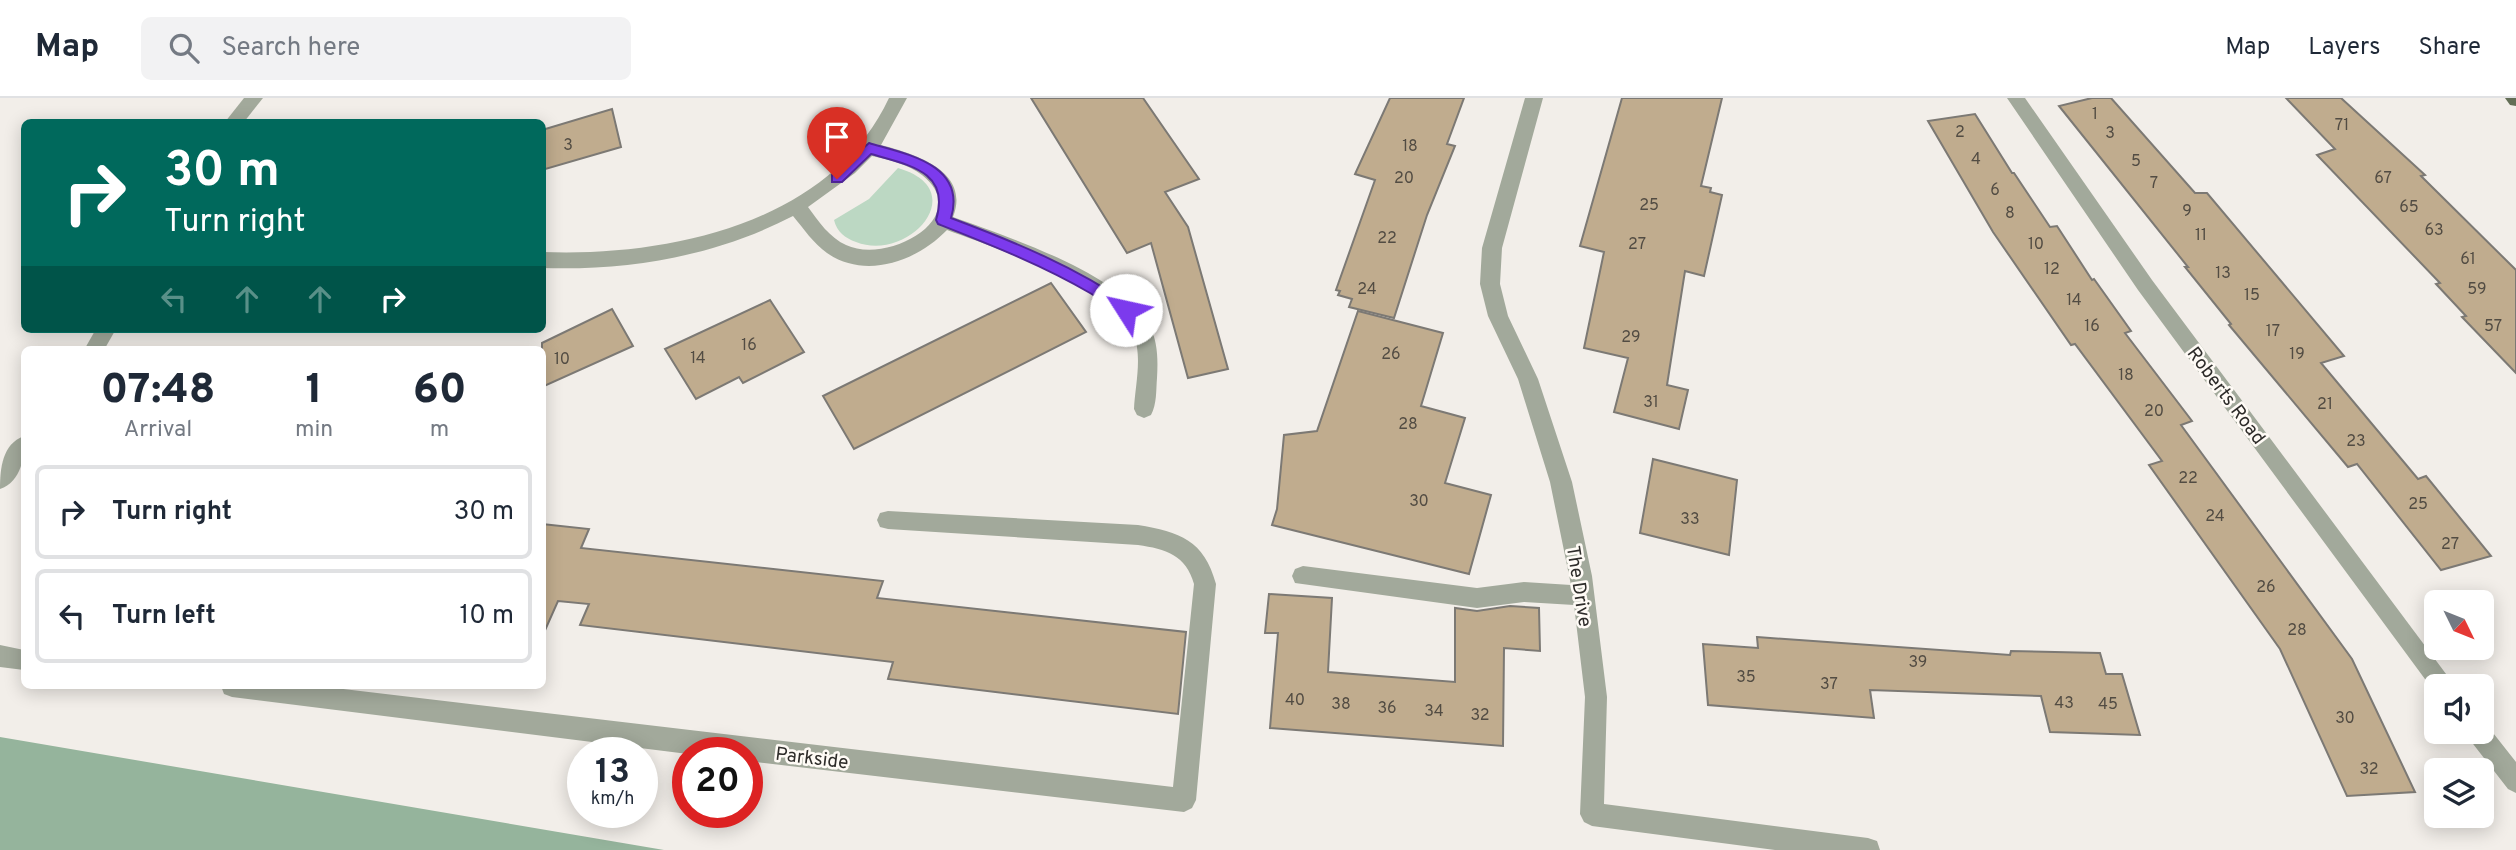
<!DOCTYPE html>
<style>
body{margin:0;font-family:Overpass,sans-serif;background:#f2f2f3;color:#1f2937;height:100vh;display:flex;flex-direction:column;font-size:26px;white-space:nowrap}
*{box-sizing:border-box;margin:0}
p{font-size:23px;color:#747a83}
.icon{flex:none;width:38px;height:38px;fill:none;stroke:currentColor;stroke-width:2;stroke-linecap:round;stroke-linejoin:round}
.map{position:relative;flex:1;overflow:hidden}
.drawer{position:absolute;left:21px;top:248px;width:525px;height:343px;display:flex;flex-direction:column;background:#fff;border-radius:10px;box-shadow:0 4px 18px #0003}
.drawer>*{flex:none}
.hud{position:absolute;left:21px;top:21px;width:525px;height:214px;border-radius:10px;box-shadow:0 4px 18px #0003;background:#00695c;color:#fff;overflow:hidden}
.needle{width:46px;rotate:133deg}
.buttons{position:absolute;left:2424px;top:492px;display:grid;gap:14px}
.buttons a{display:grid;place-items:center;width:70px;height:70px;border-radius:10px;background:#fff;box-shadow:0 4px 18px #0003;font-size:35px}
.speed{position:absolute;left:567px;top:639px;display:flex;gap:14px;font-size:35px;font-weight:700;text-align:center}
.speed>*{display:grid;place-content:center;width:91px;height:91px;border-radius:50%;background:#fff;box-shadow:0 4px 18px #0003;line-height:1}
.speed small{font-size:18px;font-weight:400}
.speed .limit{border:10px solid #d22;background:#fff;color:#111}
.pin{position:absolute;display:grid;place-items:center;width:60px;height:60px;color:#fff;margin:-72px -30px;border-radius:50% 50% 50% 0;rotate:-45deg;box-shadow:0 0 7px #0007}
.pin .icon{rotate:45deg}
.me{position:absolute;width:77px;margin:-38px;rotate:305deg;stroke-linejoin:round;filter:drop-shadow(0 0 5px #0008)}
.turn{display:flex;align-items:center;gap:24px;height:147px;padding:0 28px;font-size:32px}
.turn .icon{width:91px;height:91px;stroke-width:2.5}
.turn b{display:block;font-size:49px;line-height:60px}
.lanes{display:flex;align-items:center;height:66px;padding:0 28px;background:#0003;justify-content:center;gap:35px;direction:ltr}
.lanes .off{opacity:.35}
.eta{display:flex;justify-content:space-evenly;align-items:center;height:119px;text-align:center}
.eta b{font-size:42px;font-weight:800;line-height:49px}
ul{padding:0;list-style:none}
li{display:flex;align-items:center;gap:21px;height:94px;margin:0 14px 10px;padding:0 14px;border:4px solid #e0e1e3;border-radius:10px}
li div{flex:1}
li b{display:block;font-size:26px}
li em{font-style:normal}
header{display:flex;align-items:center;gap:42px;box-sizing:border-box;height:98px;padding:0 35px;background:#fff;border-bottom:2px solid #e0e1e3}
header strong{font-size:33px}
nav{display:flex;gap:38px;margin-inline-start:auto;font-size:24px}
.search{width:490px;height:63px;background:#f2f2f3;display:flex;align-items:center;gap:18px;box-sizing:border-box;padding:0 24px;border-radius:10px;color:#747a83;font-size:26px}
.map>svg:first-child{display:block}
.green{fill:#bcd8c3}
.forest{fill:#95b49c}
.building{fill:#c0ac8e;stroke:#7c7974;stroke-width:2}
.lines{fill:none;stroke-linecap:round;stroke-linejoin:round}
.minor{fill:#a2a99b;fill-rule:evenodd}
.major{fill:#636e56;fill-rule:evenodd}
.route{fill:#7c3aed;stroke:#51269a;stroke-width:2}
.labels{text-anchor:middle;stroke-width:5;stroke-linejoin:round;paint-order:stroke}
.number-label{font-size:16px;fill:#524c43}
.street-label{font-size:19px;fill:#2e2c2a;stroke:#fffbf6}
</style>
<header>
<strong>Map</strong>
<div class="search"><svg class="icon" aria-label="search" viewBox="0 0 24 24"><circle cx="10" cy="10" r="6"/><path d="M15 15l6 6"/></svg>Search here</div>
<nav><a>Map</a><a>Layers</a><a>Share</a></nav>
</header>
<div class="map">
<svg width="2516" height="752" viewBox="0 0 2516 752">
<rect width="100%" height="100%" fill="#f2eee9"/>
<!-- green -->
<path class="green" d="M898,70c76,22 10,95 -42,74 -11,-4 -19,-10 -22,-22l35,-21z"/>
<!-- forest -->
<path class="forest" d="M0,639l664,113h-664z"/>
<!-- building -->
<g class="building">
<path d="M1031,0h112l56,81 -34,13 23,35 40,142 -40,9 -37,-135 -24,10z"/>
<path d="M1390,0h74l-17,46 8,2 -28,69 -33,103 -45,-11 3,-8 -14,-4 2,-4 -4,-1 39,-110 -20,-6z"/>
<path d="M1622,0h100l-21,88 10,2 -1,4 12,3 -18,81 -19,-5 -18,114 21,5 -9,39 -65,-17 14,-54 -44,-10 20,-96 -24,-6z"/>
<path d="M2092,0h19l84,95h12l137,163 -23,7 97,116 8,-3 65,80 -50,14 -84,-106 -9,3 -119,-142 2,-1 -46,-57h3l-129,-161z"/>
<path d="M2286,0h55l84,77 -4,1 95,94v103l-54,-56 4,-1 -30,-32 4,-1 -123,-128 18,-6z"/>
<path d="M612,11l9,38 -79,23v-40z"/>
<path d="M1975,16l37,59h2l36,54 7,-1 35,54 2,-1 37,52 -6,2 67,88 -11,4 171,234 63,133 -68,4 -67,-147 -131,-184 13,-4 -87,-117 -4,1 -78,-113 -65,-111z"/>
<path d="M1051,185l35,49 -232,117 -31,-53z"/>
<path d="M770,202l34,52 -61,31 -4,-6 -43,22 -31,-50z"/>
<path d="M612,211l21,37 -91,41v-44z"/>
<path d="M1358,213l85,22 -22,73 44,12 -20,65 46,12 -22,79 -197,-49 5,-16 7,-74 33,-4z"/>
<path d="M1653,361l84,21 -8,75 -89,-22z"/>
<path d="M542,426l47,5 -8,19 302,33 -6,17 309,34 -8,82 -290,-35 5,-17 -313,-37 9,-21 -31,-3 -16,36z"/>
<path d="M1269,496l63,4 -4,74 127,10v-74l22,3 33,-5 29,2 1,43 -36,-3 -1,98 -233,-18 8,-95h-13z"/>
<path d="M1757,539l253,18 1,-4 89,2 6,21h16l18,61 -90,-3 -9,-36 -171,-6 4,28 -166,-13 -5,-61 55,4z"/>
</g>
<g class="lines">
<!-- minor -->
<g class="minor">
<path d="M244,0h19l-19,24h-19z"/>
<path d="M889,0h18l-26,47c34,9 90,26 72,72 55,20 166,56 196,108 9,16 9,35 8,53 -1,12 0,26 -6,37l-7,3 -7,-3 -3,-6c1,-23 9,-54 -1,-75 -22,-46 -139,-87 -186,-104 -30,31 -81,50 -120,23 -14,-10 -23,-24 -34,-37 -77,40 -164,55 -251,52v-16c126,5 288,-28 347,-154zM872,58c17,4 36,8 50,19 53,42 -34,90 -76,70 -16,-7 -28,-24 -38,-38l47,-34z"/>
<path d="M1525,0h18l-41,150 -2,36 8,32 30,63 34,103 20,94 15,121 -3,107 264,34 9,3 3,9h-105l-183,-24 -8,-4 -4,-8 5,-117 -11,-92 -50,-3 -47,6 -182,-25 -3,-7 3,-7 8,-3 174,22 47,-6 47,3 -21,-103 -32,-103 -30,-63 -8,-32 2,-36z"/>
<path d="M2007,0h18l127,182 303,406h-19v8l-298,-404z"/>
<path d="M96,231h20l-12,21h-20z"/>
<path d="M24,338c2,19 -3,46 -24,53 0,-20 2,-45 24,-53z"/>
<path d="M888,413l250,14c42,7 66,15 78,59l-20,216 -4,8 -8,4 -437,-51v-9l-59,2 -456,-57 -8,-3 -3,-8h97l855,101 21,-203c-8,-29 -28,-35 -56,-39l-250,-16 -8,-2 -3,-7 3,-7z"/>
<path d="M0,547l24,5v20l-24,-3z"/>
<path d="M2482,624l4,2 30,38v31l-8,-4 -38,-49 -3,-8h15z"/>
</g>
<!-- major -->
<path class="major" d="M2505,0h11v8l-6,-1z"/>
</g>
<!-- route -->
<path class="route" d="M869,45c37,11 98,21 82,75 64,24 125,49 181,88l2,4 -2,5c-14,4 -30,-15 -42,-22 -48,-28 -99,-48 -152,-69l-2,-4c15,-49 -28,-55 -65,-66l-29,28h-10v-7z"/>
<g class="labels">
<!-- number labels -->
<g class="number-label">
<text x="2095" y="21">1</text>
<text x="2342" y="32">71</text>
<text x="1960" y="39">2</text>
<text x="2110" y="40">3</text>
<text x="568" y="52">3</text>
<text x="1410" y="53">18</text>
<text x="1976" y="66">4</text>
<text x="2136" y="68">5</text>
<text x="1404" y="85">20</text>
<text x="2383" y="85">67</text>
<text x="2154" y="90">7</text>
<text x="1995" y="97">6</text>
<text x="1649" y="112">25</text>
<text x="2409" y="114">65</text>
<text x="2187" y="118">9</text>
<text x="2010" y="120">8</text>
<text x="2434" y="137">63</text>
<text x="2201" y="142">11</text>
<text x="1387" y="145">22</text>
<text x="1637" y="151">27</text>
<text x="2036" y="151">10</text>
<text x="2468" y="166">61</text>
<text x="2052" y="176">12</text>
<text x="2223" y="180">13</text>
<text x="1367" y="196">24</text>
<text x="2477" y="196">59</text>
<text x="2252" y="202">15</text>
<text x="2074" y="207">14</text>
<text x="2092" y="233">16</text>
<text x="2493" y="233">57</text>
<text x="2273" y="238">17</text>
<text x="1631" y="244">29</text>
<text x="749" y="252">16</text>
<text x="1391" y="261">26</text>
<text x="2297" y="261">19</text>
<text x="698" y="265">14</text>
<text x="562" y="266">10</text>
<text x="2126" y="282">18</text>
<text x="1651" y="309">31</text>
<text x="2325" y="311">21</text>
<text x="2154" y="318">20</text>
<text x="1408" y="331">28</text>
<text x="2356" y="348">23</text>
<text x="2188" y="385">22</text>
<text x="1419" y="408">30</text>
<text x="2418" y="411">25</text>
<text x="2215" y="423">24</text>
<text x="1690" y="426">33</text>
<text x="2450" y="451">27</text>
<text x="2266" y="494">26</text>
<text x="2297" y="537">28</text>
<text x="1918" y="569">39</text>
<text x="1746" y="584">35</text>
<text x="1829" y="591">37</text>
<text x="1295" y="607">40</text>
<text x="2064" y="610">43</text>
<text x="1341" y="611">38</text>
<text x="2108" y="611">45</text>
<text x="1387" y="615">36</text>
<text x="1434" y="618">34</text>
<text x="1480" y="622">32</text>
<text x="2345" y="625">30</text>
<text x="2369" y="676">32</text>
</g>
<!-- street labels -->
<g class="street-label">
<text transform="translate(2227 297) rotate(53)" y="7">Roberts Road</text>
<text transform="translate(1580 488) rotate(81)" y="7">The Drive</text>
<text transform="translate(812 659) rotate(7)" y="7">Parkside</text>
</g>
</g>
</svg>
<div class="buttons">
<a><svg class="needle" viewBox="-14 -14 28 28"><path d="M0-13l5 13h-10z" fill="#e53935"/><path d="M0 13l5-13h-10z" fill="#747a83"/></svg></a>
<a><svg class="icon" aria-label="sound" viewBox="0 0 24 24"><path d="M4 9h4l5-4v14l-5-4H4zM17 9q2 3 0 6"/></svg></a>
<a><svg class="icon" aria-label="layers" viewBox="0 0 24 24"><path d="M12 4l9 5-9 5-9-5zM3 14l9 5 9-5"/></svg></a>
</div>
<div class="speed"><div>13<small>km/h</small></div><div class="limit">20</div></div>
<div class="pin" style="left:837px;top:81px;background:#d93025"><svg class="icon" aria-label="arrive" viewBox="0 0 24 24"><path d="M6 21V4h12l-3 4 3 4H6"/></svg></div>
<svg class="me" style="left:1126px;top:212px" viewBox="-20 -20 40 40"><circle r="19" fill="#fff"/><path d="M0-13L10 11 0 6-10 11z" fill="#7c3aed"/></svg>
<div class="hud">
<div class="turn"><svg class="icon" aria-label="right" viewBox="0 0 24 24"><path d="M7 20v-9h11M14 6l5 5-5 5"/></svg><div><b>30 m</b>Turn right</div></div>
<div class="lanes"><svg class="icon off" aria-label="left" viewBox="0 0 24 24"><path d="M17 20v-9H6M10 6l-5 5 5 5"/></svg><svg class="icon off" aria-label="ahead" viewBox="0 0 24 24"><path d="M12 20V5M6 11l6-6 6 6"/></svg><svg class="icon off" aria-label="ahead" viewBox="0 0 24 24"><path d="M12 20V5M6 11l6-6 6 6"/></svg><svg class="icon" aria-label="right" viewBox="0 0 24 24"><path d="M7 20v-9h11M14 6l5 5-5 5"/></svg></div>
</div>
<section class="drawer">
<div class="eta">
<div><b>07:48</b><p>Arrival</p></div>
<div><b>1</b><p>min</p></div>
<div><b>60</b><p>m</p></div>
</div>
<ul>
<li><svg class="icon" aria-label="right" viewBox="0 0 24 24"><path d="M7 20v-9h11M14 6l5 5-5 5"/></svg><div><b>Turn right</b></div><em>30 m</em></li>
<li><svg class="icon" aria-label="left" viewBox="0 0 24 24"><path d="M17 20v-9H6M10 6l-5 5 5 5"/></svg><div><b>Turn left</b></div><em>10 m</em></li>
</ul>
</section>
</div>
